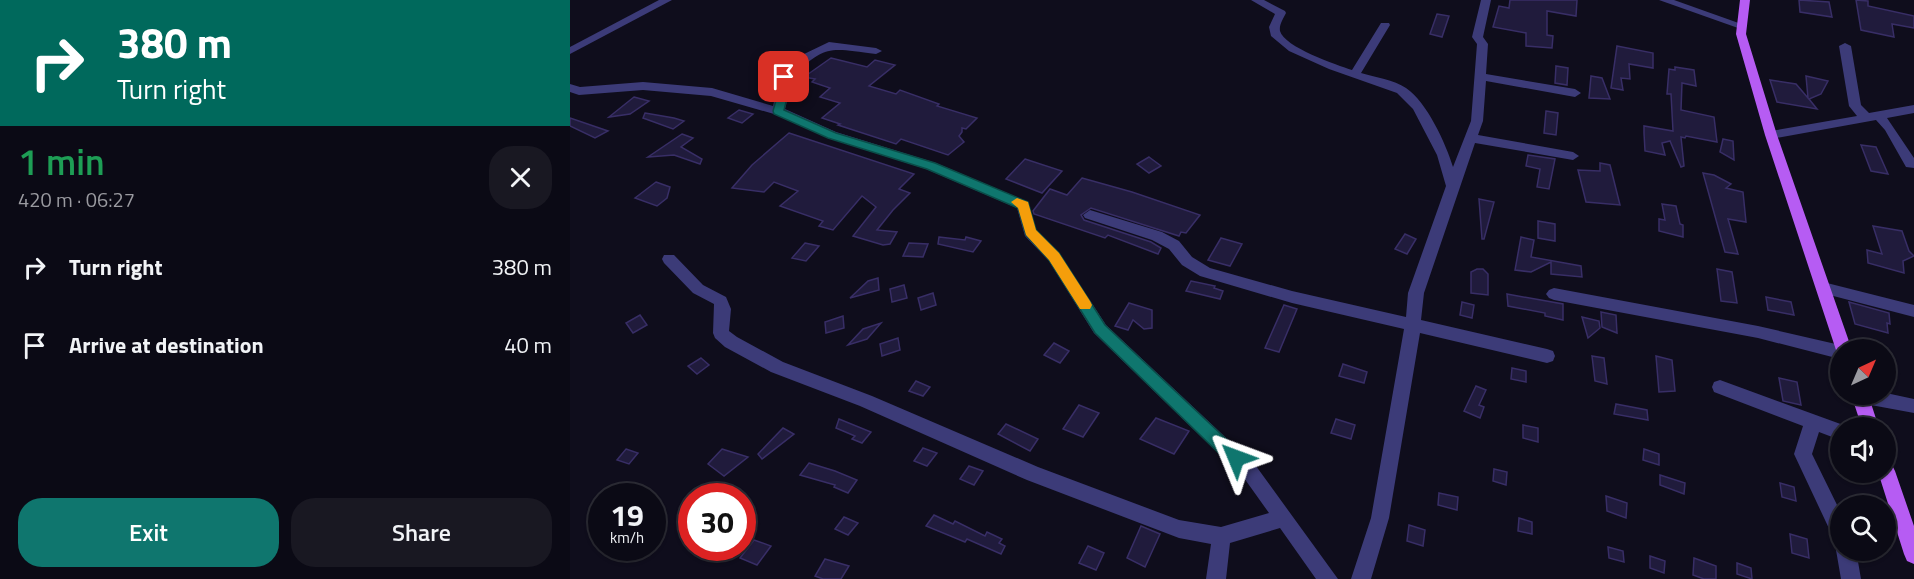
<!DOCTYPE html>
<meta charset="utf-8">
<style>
body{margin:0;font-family:"Titillium Web",sans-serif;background:#191822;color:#f1f3f6;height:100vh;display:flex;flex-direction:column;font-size:22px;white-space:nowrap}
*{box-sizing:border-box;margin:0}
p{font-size:20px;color:#9a9aa0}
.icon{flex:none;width:33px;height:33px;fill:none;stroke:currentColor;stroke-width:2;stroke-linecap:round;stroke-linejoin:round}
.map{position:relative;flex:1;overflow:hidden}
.side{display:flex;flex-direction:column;background:#0b0a15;width:570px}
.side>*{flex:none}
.banner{background:#00695c;color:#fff;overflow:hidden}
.needle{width:39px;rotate:44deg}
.controls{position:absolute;left:1260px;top:339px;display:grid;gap:12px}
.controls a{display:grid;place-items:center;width:66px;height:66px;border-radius:50%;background:#0b0a15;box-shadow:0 2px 4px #0004,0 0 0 2px #2b2b34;font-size:30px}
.speed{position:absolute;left:18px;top:483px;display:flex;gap:12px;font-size:30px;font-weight:700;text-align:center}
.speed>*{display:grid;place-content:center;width:78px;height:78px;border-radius:50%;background:#0b0a15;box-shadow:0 2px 4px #0004,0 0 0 2px #2b2b34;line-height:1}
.speed small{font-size:15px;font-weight:400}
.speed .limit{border:9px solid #d22;background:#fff;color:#111}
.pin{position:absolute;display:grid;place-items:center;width:51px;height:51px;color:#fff;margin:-26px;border-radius:12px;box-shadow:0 3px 9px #0006}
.me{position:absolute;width:66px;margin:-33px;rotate:314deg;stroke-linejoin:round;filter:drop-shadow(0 0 4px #0008)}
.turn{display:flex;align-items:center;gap:21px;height:126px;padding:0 18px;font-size:27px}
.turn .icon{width:78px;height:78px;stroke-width:2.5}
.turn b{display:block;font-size:42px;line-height:51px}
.round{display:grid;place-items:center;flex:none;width:63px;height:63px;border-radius:24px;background:#191822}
.head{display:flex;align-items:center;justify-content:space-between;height:102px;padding:0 18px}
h1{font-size:36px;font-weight:600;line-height:45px;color:#1e9e55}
.action{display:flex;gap:12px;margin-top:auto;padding:12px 18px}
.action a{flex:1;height:69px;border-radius:24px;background:#0f766e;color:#fff;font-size:24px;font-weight:600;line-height:69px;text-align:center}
.action a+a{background:#191822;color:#f1f3f6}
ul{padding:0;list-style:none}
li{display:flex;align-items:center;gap:18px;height:78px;padding:0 18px}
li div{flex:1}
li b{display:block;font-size:22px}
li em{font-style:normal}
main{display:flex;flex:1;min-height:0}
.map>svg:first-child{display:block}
.building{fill:#201b3c;stroke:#382e66;stroke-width:1.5}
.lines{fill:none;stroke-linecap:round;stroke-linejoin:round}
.minor{fill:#3c3b78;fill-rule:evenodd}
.major{fill:#b65cf3;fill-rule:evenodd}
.route{fill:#0f766e;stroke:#0a4d48;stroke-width:1.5}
.slow{fill:#f59e0b}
</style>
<main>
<section class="side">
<div class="banner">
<div class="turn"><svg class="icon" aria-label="right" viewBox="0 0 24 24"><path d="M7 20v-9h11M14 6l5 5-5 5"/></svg><div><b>380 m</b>Turn right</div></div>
</div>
<div class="head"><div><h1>1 min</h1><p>420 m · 06:27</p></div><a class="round"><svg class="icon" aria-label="close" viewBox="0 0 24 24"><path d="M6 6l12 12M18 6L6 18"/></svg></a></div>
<ul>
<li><svg class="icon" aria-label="right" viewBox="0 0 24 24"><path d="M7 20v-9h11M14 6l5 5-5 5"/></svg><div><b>Turn right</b></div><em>380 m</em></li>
<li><svg class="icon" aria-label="arrive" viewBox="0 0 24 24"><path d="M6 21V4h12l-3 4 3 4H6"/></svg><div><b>Arrive at destination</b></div><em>40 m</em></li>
</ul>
<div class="action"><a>Exit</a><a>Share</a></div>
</section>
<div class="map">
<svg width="1344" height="579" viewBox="0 0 1344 579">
<rect width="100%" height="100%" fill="#0f0d1c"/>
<!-- building -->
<g class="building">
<path d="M940,0h67l-1,16 -29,-5v24l6,1 -1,12 -26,-2v-13l-33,-6 6,-21 10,2z"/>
<path d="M1229,0l30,2 3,15 -32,-5z"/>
<path d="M1286,0l12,1v5l46,10v12l-22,-4 2,13 -33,-7z"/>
<path d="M867,14l12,2 -7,21 -12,-3z"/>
<path d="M1047,46l36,7v15l-24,-4 1,15 -9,-1 2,12 -12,-2z"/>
<path d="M261,58l36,9 8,-7 20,5 -26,21 27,8 4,-4 39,14 -2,2 40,12 -11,11 -4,-1v4l-3,4 5,6 -16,13 -47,-16 -5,5 -58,-19 2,-1 -18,-6 18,-15 -20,-6 10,-9 -18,-6 3,-3 -11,-2z"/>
<path d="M986,66l12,2 -1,17 -12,-2z"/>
<path d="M1105,67l19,3 2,16 -14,-3 -1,27 33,7 3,25 -31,-6 -1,2 -4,-1 3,29 -3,1 -11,-26 -8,2 3,12 -20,-4 -1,-18v-7l29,5 -2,-37h-4l2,-25 6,1z"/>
<path d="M1021,76l11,2 8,21 -21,-1z"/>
<path d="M1236,76l22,5 -7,13 -12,5 8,10 -40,-7 -7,-22 26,4 12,14z"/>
<path d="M64,97l15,4 -19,13 -21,3z"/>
<path d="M169,110l14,4 -11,9 -14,-5z"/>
<path d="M976,111l12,2 -2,22 -12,-2z"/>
<path d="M75,113l29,5 10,3 -11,8 -30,-11z"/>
<path d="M0,118l38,13 -13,7 -25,-12z"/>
<path d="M219,133l125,41 -15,15 11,4 -17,17 -16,20 20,2 -7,12 -7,1 -30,-9 23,-29 -14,-11 -29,34 -14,-4 4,-5 -43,-15 18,-15 -24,-9 -10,10 -32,-4 20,-23z"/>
<path d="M112,134l11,4 -12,9 21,12 -2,5 -26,-9 -26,2z"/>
<path d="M1153,139l10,2 1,19 -14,-8z"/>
<path d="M1291,145l15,2 12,27 -17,-3z"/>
<path d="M958,155l27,4 -6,30 -12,-2 3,-18 -14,-3z"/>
<path d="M579,157l12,9 -12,7 -12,-9z"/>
<path d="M455,159l37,12 -20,22 -36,-14z"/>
<path d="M1030,163l10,2 10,40 -34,-3 -8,-32 22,1z"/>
<path d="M1133,173l11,2 17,9 -5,4 17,4 3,30 -18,-3 10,35 -13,-2z"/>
<path d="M512,178l50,14 68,23 -14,18 -5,-1 -2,4 -88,-28 -10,7 3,5 67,22 10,6 -3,6 -50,-19 -3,3 -71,-24 -1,-3 17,-22 17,6z"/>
<path d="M86,182l14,5 -3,11 -10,8 -22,-8z"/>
<path d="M909,199l15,3 -10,37h-2z"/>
<path d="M1092,204l14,2 4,18 3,1v12l-24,-6v-12l6,1z"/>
<path d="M968,221l17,3v17l-17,-3z"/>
<path d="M1303,226l29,5 7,20 5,5 -11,5 1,12 -36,-10 -1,-13 15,4z"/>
<path d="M835,234l11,5 -9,15 -12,-5z"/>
<path d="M369,237l26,3 1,-3 15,4 -8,11 -35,-8z"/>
<path d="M951,237l13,3 -3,17 50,9 1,11 -31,-3v-12l-20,10 -16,-2z"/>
<path d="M651,238l21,6 -12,22 -22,-6z"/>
<path d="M235,243l14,3 -13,15 -14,-3z"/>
<path d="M339,243l19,1 -5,13 -20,-1z"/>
<path d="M907,269h6l5,5v21l-17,-2v-21z"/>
<path d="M1147,269l15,3 5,31 -16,-2z"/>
<path d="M308,278l1,12 -29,8 18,-17z"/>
<path d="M621,281l24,5 -1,2 9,3 -3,8 -34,-8z"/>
<path d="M334,285l3,13 -15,4 -2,-13z"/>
<path d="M363,293l3,12 -15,5 -3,-12z"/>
<path d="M937,294l56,10v16l-18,-4v-3l-37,-7z"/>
<path d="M1196,297l25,5 3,13 -26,-5z"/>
<path d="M892,302l12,3 -2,13 -12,-3z"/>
<path d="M1279,302l40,11 1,11 -3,-1 1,10 -33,-9z"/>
<path d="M559,303l23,7v18l-8,1 -11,-9 -5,10 -13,-4z"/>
<path d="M714,305l13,4 -18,43 -14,-4z"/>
<path d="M1031,312l15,3 1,18 -15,-6z"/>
<path d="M70,315l7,10 -14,8 -7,-10z"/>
<path d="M273,316l1,12 -18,5 -1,-11z"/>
<path d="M1012,317l17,4 1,7 -12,10z"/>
<path d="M311,323l-14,16 -19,6 15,-16z"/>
<path d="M328,338l2,12 -18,6 -2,-12z"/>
<path d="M484,343l15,8 -9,12 -16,-8z"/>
<path d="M1022,356l12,2 3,26 -12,-3z"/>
<path d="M1086,356l16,4 3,31 -16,1z"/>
<path d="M131,358l8,7 -12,9 -9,-8z"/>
<path d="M773,364l24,8 -3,11 -25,-7z"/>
<path d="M942,368l14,3v11l-15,-3z"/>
<path d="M1209,378l18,4 4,23 -18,-4z"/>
<path d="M346,381l14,6 -7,9 -14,-5z"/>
<path d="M906,386l10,4 -7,15 5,2 -4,11 -16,-7z"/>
<path d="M1046,404l31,6 1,10 -34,-6z"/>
<path d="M509,405l20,8 -16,24 -20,-8z"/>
<path d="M586,418l33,13 -15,23 -34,-15z"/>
<path d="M269,419l32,13 -9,11 -10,-4 3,-3 -19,-8z"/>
<path d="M766,419l19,6 -4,14 -20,-6z"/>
<path d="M436,424l32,15 -8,12 -32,-17z"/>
<path d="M953,425l15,3v14l-15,-4z"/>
<path d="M213,428l11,6 -32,25 -4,-5z"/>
<path d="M353,448l14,5 -10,13 -13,-5z"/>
<path d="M56,449l12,4 -9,11 -12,-4z"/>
<path d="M152,449l26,8 -24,19 -16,-12z"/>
<path d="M1074,449l15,5v11l-16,-5z"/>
<path d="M239,463l26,8 22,9 -9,13 -14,-6 1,-2 -35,-10z"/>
<path d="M399,466l14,5 -9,14 -14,-6z"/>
<path d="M924,469l13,3 -1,13 -13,-4z"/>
<path d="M1090,475l25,8 -1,11 -24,-9z"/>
<path d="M1210,483l14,4 2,14 -14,-4z"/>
<path d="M869,493l19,4 -1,13 -19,-5z"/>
<path d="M1036,496l21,7 -1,15 -19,-7z"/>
<path d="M364,515l19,9 2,-3 30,15 2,-4 15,7 -3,4 6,3 -4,8 -34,-15 -2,3 -39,-16z"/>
<path d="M274,517l14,6 -10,12 -13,-6z"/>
<path d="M949,518l13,4v12l-14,-3z"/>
<path d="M839,525l16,5 -2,16 -16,-5z"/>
<path d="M571,526l19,8 -15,33 -18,-9z"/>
<path d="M1220,534l17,5 2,19 -17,-5z"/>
<path d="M184,540l17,6 -14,19 -17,-7z"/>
<path d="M518,546l16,7 -8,17 -17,-7z"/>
<path d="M1038,547l15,4 1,11 -15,-4z"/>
<path d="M1080,556l15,5 -1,12 -14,-5z"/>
<path d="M1124,558l22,8v13h-12l-11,-4z"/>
<path d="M255,559l24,7 -8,13h-18l-8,-3z"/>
<path d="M1167,563l14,5 1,11 -15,-5z"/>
</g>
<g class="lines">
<!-- minor -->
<g class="minor">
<path d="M89,0h13l-102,54v-7z"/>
<path d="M681,0h13l21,11 1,2c-3,6 -7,12 -6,18 4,16 57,34 72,39l29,-47h8l1,2 -29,48c14,4 33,7 45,15 21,14 40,56 47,79l18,-46 6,-77 -5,-7 9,-37h10l-8,37 5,7 -2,30 89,15 6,4 -6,4 -89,-16 -3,40 -5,14 95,17 6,4 -6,4 -98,-17 -51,150 -3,27 126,29 6,2 2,5 -2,5 -6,2 -127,-30 -31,185 -18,61h-20l20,-61 33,-189 -112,-26 -92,-27 -18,-11 -13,-16 -17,-9 -67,-22 -2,-3 7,-5 72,22 17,9 13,16 18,11 82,23 114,26 2,-24 38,-107 -9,-31 -24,-46 -16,-16 -68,-24 -40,-18 -18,-15 -2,-9 6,-13z"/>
<path d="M1089,0h15l73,26 -5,3 -4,-1z"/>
<path d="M259,42l47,6 6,3 -6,3c-48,-6 -49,-10 -86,24v12l-5,19 51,23 100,31 92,39 8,28 23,23 47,72 150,141 82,113h-22l-36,-51 -50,15 -4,36h-20l5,-35 -32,-6 -152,-58 -167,-74 -89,-34 -46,-25 -10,-9 -2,-5 1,-29 -21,-11 -29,-30 -2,-4 2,-4h10l29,30 23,12 5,12 -2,22 8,6 46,25 89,34 166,71 141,53 42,7 48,-14 -25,-35 -150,-145 -45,-72 -24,-25 -8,-28 -91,-39 -98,-31 -54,-24 -63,-18 -68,-6 -64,5 -9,-3v-8l10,3 63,-5 69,6 61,18 7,-31 22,-20z"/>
<path d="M1275,43l6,3 10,59 8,8 45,-8v8l-27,5 27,40v10l-8,-1 -21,-37 -9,-10 -105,19 -6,-4 6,-4 86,-15 -8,-10 -10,-60z"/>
<path d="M1253,282l91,23v12l-96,-25 -2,-4 2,-4z"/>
<path d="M984,288l204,38 82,19 7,5h-7v9l-82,-21 -204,-38 -5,-2 -3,-4 3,-4z"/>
<path d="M1150,380l126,46 -6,2v12l-21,-8 -7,22 28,57v28l-7,-2 -39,-83 9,-28 -89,-34 -2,-5 2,-5z"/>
<path d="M1316,393l28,6v14l-54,-10 -6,-2 -2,-5z"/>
<path d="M1269,543l1,7h16l5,29h-20l-5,-29z"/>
</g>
<!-- major -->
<g class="major">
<path d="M1170,0h10l-4,34 31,101 75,215h-12v5l-4,-5 -71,-215 -29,-101z"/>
<path d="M1281,394h17l11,34h-17z"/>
<path d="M1316,463l6,2 3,6 19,55v38l-7,-3 -3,-7 -26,-82h8z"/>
</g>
</g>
<!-- route -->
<path class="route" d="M214,74l5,3v13l-5,20 52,23 99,30 93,39 8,28 23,23 46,72 136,128 3,5 -3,6 -5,2 -6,-2 -135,-131 -46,-73 -23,-25 -8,-27 -91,-39 -99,-31 -54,-24 -1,-3 6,-21v-13z"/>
<!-- slow -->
<path class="slow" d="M447,198l11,4 8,28 23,23 31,48 2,4 -2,4h-10l-31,-49 -23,-25 -8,-27 -7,-6z"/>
</svg>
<div class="controls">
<a><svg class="needle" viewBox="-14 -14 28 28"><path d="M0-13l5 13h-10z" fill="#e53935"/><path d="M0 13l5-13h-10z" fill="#9a9aa0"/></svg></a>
<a><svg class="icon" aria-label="sound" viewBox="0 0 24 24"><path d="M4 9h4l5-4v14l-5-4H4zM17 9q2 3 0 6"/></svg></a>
<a><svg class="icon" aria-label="search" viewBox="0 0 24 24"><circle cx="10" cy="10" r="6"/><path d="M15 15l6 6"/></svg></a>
</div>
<div class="speed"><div>19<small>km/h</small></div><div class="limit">30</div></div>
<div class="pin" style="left:214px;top:77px;background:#d93025"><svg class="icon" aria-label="arrive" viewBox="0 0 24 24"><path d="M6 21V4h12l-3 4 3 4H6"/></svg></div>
<svg class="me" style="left:666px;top:458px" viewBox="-20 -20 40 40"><path d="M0-17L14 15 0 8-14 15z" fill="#0f766e" stroke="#fff" stroke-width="4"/></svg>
</div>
</main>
